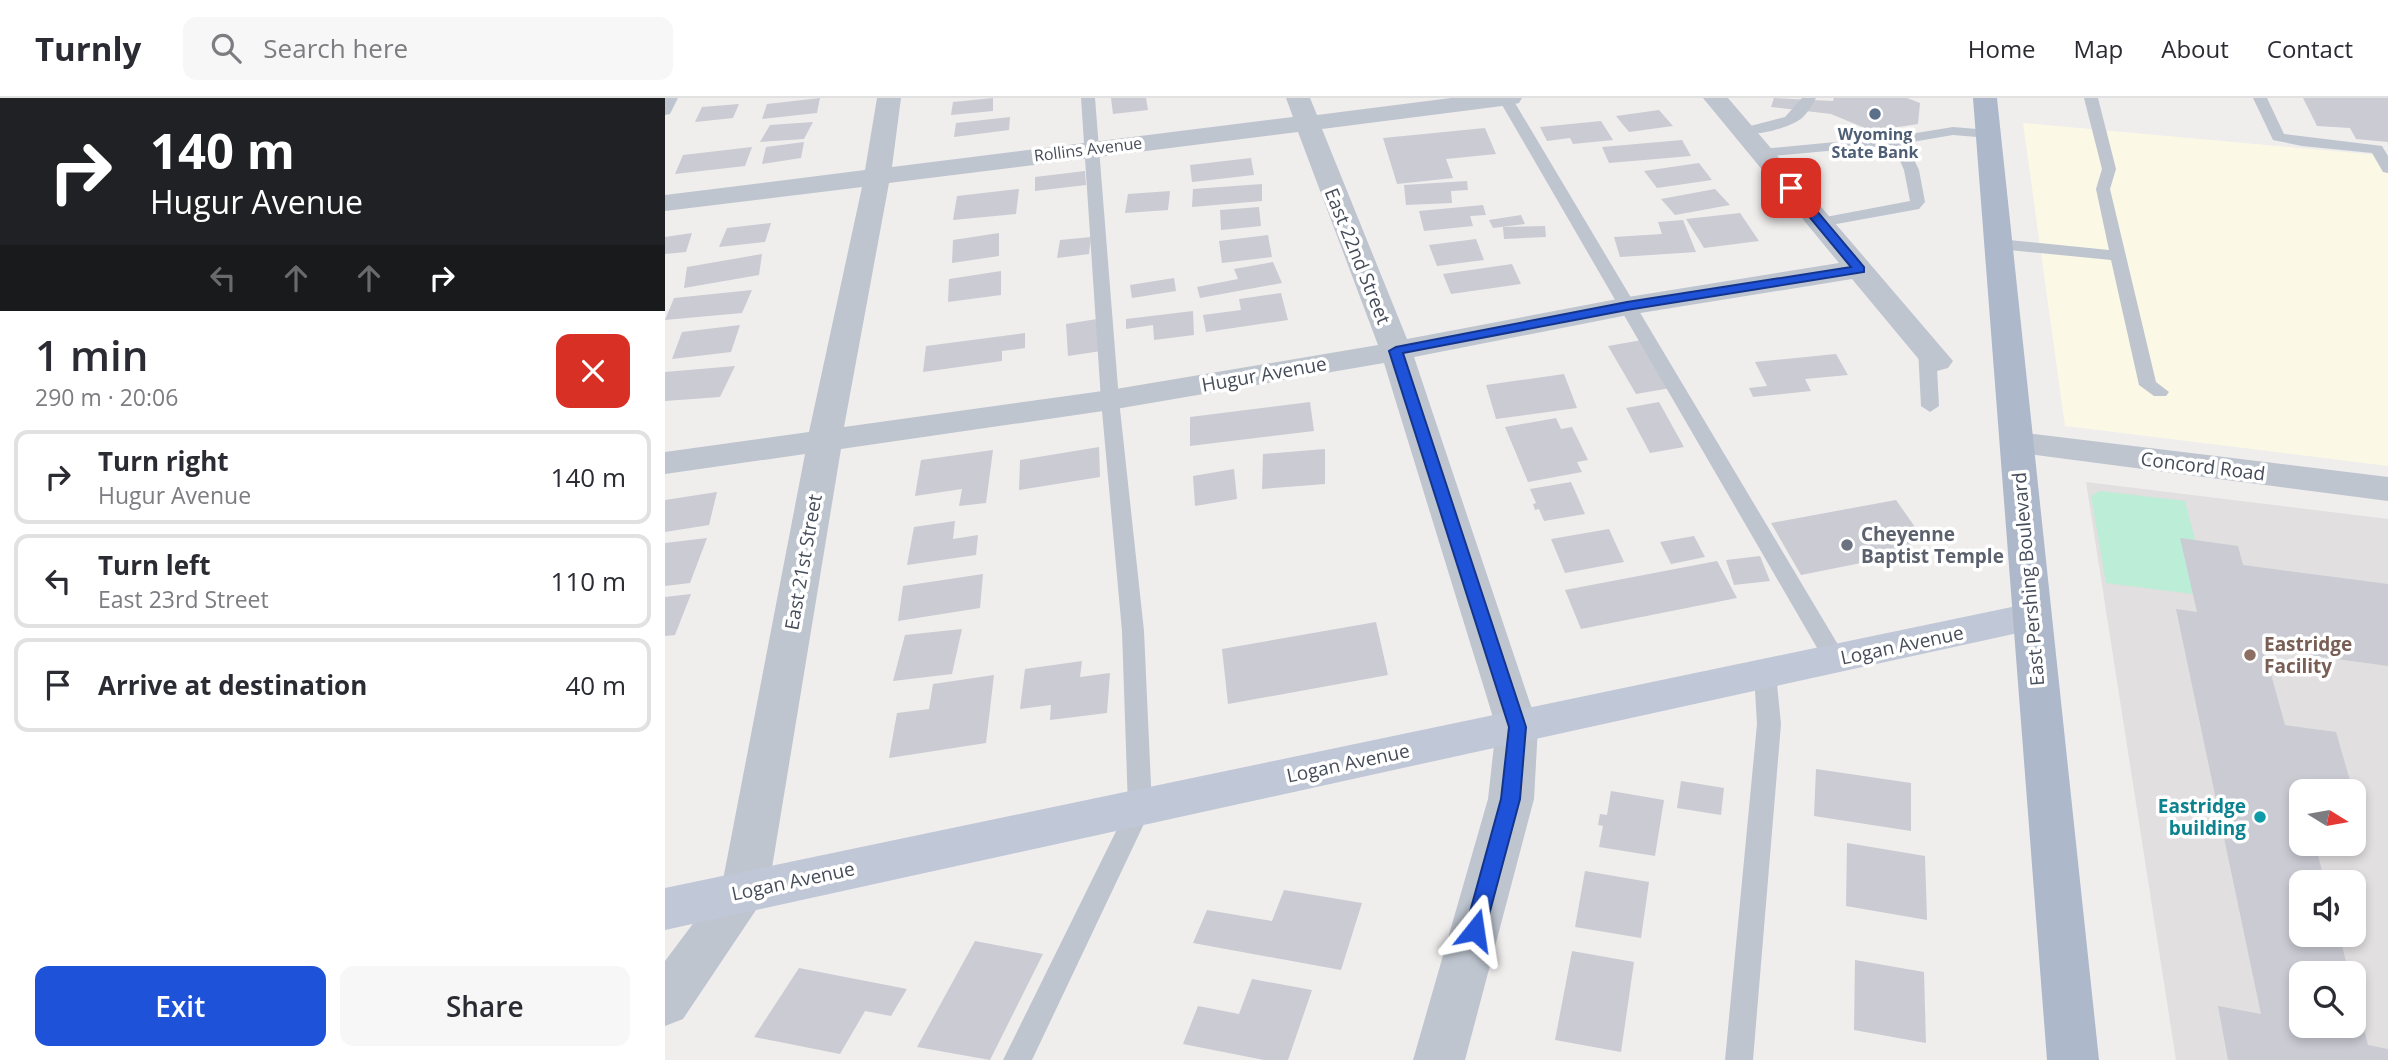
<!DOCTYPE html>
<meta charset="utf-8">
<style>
body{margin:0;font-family:"Open Sans",sans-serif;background:#f7f7f7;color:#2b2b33;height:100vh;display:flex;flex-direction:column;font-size:26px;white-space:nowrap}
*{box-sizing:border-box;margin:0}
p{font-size:23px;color:#7c7c81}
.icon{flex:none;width:38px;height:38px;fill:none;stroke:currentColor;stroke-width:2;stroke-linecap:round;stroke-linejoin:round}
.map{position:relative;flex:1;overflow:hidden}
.drawer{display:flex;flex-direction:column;background:#fff;width:665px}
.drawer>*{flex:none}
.top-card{background:#202124;color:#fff;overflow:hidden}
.needle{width:46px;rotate:101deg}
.buttons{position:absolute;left:1624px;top:681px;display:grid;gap:14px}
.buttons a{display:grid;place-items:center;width:77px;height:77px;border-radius:14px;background:#fff;box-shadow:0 4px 10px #0003;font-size:35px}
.pin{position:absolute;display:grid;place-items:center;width:60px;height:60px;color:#fff;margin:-30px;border-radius:14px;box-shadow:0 4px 10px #0006}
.me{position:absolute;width:77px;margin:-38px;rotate:15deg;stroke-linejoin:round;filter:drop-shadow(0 0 5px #0008)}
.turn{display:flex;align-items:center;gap:24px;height:147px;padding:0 35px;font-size:32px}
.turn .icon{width:91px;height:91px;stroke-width:2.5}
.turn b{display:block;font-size:49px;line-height:60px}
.lanes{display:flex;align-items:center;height:66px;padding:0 35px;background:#0003;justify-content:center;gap:35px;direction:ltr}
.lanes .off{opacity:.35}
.round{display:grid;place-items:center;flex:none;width:74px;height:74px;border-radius:14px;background:#f7f7f7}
.headline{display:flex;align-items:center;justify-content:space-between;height:119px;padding:0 35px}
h1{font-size:42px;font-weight:600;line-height:52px}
.action{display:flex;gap:14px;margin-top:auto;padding:14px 35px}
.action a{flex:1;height:80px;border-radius:14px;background:#1e52d9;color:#fff;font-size:28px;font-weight:600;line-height:80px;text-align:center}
.action a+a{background:#f7f7f7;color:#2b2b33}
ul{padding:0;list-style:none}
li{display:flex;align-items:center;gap:21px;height:94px;margin:0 14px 10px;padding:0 21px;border:4px solid #e1e1e2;border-radius:14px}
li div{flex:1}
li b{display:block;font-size:26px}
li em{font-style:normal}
header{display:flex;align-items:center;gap:42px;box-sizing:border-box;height:98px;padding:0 35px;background:#fff;border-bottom:2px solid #e1e1e2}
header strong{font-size:33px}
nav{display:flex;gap:38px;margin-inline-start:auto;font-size:24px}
.search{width:490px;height:63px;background:#f7f7f7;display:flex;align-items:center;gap:18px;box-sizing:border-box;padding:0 24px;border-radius:14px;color:#7c7c81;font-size:26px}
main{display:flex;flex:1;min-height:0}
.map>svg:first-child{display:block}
.commercial{fill:#fbf8e6}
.education{fill:#e1dfdf;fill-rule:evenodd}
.green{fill:#bcedd7}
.building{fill:#cacbd3}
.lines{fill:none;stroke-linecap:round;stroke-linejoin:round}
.lane{fill:#bec5cf;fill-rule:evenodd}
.street{fill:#bec5cf;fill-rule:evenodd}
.secondary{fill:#c0c7d6;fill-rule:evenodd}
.primary{fill:#adb8cb;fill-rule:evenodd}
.route{fill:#1e52d9;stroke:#14358d;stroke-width:2}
.service-dot{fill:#5c6f8a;stroke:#fff;stroke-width:2.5}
.worship-dot{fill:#6b7280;stroke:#fff;stroke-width:2.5}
.education-dot{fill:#8d6e63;stroke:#fff;stroke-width:2.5}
.culture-dot{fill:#0f9aa8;stroke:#fff;stroke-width:2.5}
.labels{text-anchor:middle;stroke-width:7;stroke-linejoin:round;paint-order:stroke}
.far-service-label{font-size:16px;font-weight:bold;fill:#4e5e75;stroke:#fff}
.far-street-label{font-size:16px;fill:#464d5a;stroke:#fff}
.street-label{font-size:19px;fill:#464d5a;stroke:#fff}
.worship-label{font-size:19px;font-weight:bold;fill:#5b616d;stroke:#fff;text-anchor:start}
.education-label{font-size:19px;font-weight:bold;fill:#785e54;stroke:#fff;text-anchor:start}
.culture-label{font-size:19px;font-weight:bold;fill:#0d838f;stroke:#fff;text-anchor:end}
</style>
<header>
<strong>Turnly</strong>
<div class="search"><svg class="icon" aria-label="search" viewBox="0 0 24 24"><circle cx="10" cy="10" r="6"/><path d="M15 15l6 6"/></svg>Search here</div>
<nav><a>Home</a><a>Map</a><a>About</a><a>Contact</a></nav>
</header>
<main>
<section class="drawer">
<div class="top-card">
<div class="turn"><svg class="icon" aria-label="right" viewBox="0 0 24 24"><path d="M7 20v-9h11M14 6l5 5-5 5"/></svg><div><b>140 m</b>Hugur Avenue</div></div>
<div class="lanes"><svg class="icon off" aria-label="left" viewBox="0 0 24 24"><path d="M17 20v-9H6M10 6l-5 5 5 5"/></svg><svg class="icon off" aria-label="ahead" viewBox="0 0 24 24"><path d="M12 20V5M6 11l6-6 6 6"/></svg><svg class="icon off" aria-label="ahead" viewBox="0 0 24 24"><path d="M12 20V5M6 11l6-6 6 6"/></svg><svg class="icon" aria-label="right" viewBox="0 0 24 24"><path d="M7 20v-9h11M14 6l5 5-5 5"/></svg></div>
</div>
<div class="headline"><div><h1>1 min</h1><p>290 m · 20:06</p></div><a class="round" style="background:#d93025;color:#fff"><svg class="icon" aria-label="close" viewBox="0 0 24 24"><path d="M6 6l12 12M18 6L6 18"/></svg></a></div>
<ul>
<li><svg class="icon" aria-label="right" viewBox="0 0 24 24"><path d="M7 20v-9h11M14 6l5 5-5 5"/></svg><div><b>Turn right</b><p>Hugur Avenue</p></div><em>140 m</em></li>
<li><svg class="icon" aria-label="left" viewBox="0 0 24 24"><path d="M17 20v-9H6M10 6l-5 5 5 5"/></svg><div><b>Turn left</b><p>East 23rd Street</p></div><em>110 m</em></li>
<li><svg class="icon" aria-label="arrive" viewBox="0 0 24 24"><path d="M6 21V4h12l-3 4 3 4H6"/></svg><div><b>Arrive at destination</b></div><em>40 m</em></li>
</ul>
<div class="action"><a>Exit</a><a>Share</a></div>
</section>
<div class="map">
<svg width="1723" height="962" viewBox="0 0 1723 962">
<rect width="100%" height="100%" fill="#f0eded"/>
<!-- commercial -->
<path class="commercial" d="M1358,25l365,33v310l-323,-40z"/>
<!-- education -->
<path class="education" d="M1421,384l302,37v541h-212zM1636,693h53v53h-53zM1636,784h53v52h-53zM1636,875h53v53h-53z"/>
<!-- green -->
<path class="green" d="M1435,393l85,10 10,39 -2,54 -87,-11 -15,-87z"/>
<!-- building -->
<g class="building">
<path d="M155,0l-3,15 -55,6 5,-15z"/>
<path d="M328,0v13l-42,4 2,-13z"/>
<path d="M446,0h35l2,12 -35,4z"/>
<path d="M1109,0l59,3 1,-3h73l13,5 -2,21 -46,7 -41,-17 -60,-7z"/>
<path d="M1638,0h85v44l-32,-3 -6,-11 -33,-2z"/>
<path d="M74,6l-6,14 -38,4 7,-15z"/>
<path d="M994,12l14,16 -44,6 -13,-16z"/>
<path d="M345,19l-1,13 -55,7 2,-14z"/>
<path d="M936,23l12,19 -40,4 -3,-6 -23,3 -7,-14z"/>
<path d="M148,24l-9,17 -44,3 10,-17z"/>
<path d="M820,30l11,26 -50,5 7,19 -56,6 -14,-46z"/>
<path d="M1017,42l9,16 -82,7 -7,-16z"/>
<path d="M139,44l-3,16 -39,6 4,-17z"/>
<path d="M87,49l-7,19 -70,8 8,-19z"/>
<path d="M586,60l3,17 -62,7 -2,-17z"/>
<path d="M1034,65l13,17 -55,8 -13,-17z"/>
<path d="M420,73l1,14 -51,6v-14z"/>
<path d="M802,83l1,9 -17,1 1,12 -46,2 -2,-20z"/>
<path d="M597,86v17l-70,6 1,-18z"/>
<path d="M354,91l-3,25 -63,6 4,-24z"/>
<path d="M1050,91l15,16 -55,10 -14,-16z"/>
<path d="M505,93l-2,19 -43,3 3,-19z"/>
<path d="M818,107l3,10 -16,1 3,10 -49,5 -5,-20z"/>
<path d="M594,109l2,19 -40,4 -1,-20z"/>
<path d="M1075,115l19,28 -55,7 -18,-29z"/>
<path d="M856,117l4,9 -32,4 -4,-8z"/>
<path d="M1018,122l13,32 -76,5 -6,-20 48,-3 -4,-12z"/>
<path d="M106,125l-6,19 -46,5 8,-19z"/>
<path d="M880,128l1,11 -42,2 -1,-12z"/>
<path d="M27,135l-6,19 -21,2v-17z"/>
<path d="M334,135v23l-47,7 1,-23z"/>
<path d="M603,137l4,22 -50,6 -3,-22z"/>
<path d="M426,139l-2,17 -32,4 3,-18z"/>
<path d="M811,141l8,21 -47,6 -8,-21z"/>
<path d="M97,156l-3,21 -75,13 3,-21z"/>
<path d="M608,164l9,21 -82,15 -3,-11 41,-8 -4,-10z"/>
<path d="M847,166l9,20 -70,10 -8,-20z"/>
<path d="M336,173v24l-53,7 1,-23z"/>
<path d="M509,180l2,13 -44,7 -2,-13z"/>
<path d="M87,192l-10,23 -77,7 9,-22z"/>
<path d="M616,195l7,27 -82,12 -3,-17 38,-5 -2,-11z"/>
<path d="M528,213l1,24 -40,5 -1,-15 -27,4v-10z"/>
<path d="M432,221l4,32 -33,5 -2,-32z"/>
<path d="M75,227l-9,27 -59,7 10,-27z"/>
<path d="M360,235v15l-23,3v10l-79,11 3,-26z"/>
<path d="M977,242l29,48 -35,6 -28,-48z"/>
<path d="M1171,256l12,21 -43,4 6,12 -58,6 -4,-9 18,-2 -12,-24z"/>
<path d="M70,268l-15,31 -55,4v-29z"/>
<path d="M899,276l13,34 -81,11 -10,-34z"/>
<path d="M645,304l4,29 -124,15v-29z"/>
<path d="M994,304l25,45 -34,6 -24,-45z"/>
<path d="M891,320l5,11 11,-2 16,33 -11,2 5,10 -54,10 -23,-55z"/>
<path d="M434,349l1,30 -81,13 1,-30z"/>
<path d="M660,351v35l-63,5 1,-35z"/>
<path d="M328,352l-7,53 -27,3 3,-17 -47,7 6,-36z"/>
<path d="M569,371l3,30 -42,7 -2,-30z"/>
<path d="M906,384l14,32 -41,7 -5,-12 -4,1 -2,-6 3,-1 -6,-14z"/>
<path d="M52,394l-8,33 -44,7v-32z"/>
<path d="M1231,402l24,34 -15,3 11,15 -115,23 -30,-52z"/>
<path d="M290,423l-2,18 25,-4 -2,20 -69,10 7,-38z"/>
<path d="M944,431l15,33 -59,11 -14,-34z"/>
<path d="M1029,438l11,21 -34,7 -11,-22z"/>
<path d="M42,440l-17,45 -25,3v-43z"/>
<path d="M1515,440l58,8 5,19 145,19v82l-124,-17 21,76 51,7 17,59h-52v53h14l10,38h-24v52h38l10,39h-48v53h53l1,-32 13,51 20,4v11h-160l-10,-54 43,8 -85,-405 21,3z"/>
<path d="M1095,458l10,25 -36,4 -8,-25z"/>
<path d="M1052,463l20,37 -156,31 -16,-39z"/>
<path d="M318,476l-3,34 -82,13 5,-35z"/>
<path d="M26,496l-16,41 -10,1v-39z"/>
<path d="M711,524l12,53 -160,29 -6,-55z"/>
<path d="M297,531l-10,45 -59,7 12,-46z"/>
<path d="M417,563l-2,16 30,-4 -3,40 -57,7 1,-15 -31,4 5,-40z"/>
<path d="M329,577l-8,68 -97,15 8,-45 32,-4 4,-25z"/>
<path d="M1151,671l95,14v48l-97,-15z"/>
<path d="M1016,683l43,7 -3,27 -44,-7z"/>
<path d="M946,693l53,9 -9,56 -56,-9 4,-21 -5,-1 2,-11 7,1z"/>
<path d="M1182,745l78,13 2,64 -81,-14z"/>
<path d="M920,773l64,11 -8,56 -66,-11z"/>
<path d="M619,792l78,13 -21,67 -148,-27 14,-33 65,11z"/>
<path d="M310,843l68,13 -53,106 -73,-13z"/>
<path d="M907,853l62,11 -13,90 -66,-12z"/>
<path d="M1190,862l69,12 2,71 -72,-13z"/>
<path d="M134,870l108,21 -16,27 -26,-5 -25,43 -86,-17z"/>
<path d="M587,881l60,11 -24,70h-24l-81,-16 15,-38 41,8z"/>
</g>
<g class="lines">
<!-- lane -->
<g class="lane">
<path d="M0,0h13l-8,16 -5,1z"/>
<path d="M416,0h14l24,302 25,231 8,176 -120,253h-29l125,-253 -6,-176 -21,-231z"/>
<path d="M833,0h14l331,555 3,6 -3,6 -8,2 -8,-2z"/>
<path d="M1137,0h14c-4,7 -7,13 -13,19 -11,11 -56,23 -68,13l50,-13z"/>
<path d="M1419,0h14l18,71 -6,20 46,193 13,10 -3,4h-12l-15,-11 -28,-125 -112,-11 -8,-5 8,-5 110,11 -13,-61 6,-20z"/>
<path d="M1588,0h14l17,36 98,12 6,10v17l-5,-1 -11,-19 -70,-7 -29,-6z"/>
<path d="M1288,29l36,3 7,4 -7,4 -36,-3 -47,8 13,27 6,32 -6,7 -99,18 -8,-5 3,-3 95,-18 -6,-31 -11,-25 -132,12 -7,-4 7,-4 137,-13z"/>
<path d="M1262,246l9,5 3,57 -9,6 -9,-6 -3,-57z"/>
<path d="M1100,567l8,3 3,6 5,50 -28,336h-28l32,-336 -3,-50 3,-6z"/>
</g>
<!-- street -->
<g class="street">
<path d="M212,0h24l-9,69 401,-50 -7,-19h24l7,17 134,-17h71l-3,5 -9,2 -188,24 85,210 221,-42 211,-34 -136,-165h25l225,263 -5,7 -11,3 -11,-3 -74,-89 -224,36 -214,42 124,370 -4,72 -69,261h-52l75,-261 8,-72 -112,-364 -274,47 -269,39 -73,443 -85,127 -18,7v-65l57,-76 83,-431 -140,20v-22l144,-20 53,-245 -197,24v-16l200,-25zM633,34l80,213 -268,45 -266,37 45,-244z"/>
<path d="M1353,334l370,45v24l-382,-50 -5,-8 5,-8z"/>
</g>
<!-- secondary -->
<path class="secondary" d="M1366,505l14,4 6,10 -6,10 -1380,303v-42z"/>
<!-- primary -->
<path class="primary" d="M1308,0h24l102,962h-52z"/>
</g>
<!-- route -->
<path class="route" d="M1122,87h8l69,82v5l-237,38 -224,43 123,374 -6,72 -35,131 -3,6 -7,3 -7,-3 -3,-6 36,-131 8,-72 -120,-376 7,-4 231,-45 224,-35 -64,-77z"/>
<!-- markers -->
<circle class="service-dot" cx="1210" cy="16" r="7"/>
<circle class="worship-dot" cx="1182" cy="447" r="7"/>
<circle class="education-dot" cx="1585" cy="557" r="7"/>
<circle class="culture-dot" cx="1595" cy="719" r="7"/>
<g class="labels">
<!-- far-service labels -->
<g class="far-service-label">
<text x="1210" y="42">Wyoming<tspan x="1210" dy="18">State Bank</tspan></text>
</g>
<!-- far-street labels -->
<g class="far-street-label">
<text transform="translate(423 51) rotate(-7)" y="6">Rollins Avenue</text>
</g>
<!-- street labels -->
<g class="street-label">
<text transform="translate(693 158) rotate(68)" y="7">East 22nd Street</text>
<text transform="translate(599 276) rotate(-10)" y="7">Hugur Avenue</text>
<text transform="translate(1538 368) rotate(7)" y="7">Concord Road</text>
<text transform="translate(138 464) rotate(-80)" y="7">East 21st Street</text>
<text transform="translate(1363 481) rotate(-95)" y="7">East Pershing Boulevard</text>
<text transform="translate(1237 547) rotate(-12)" y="7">Logan Avenue</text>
<text transform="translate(683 665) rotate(-12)" y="7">Logan Avenue</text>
<text transform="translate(128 783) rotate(-12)" y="7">Logan Avenue</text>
</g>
<!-- worship labels -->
<g class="worship-label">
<text x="1196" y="443">Cheyenne<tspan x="1196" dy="22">Baptist Temple</tspan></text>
</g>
<!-- education labels -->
<g class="education-label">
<text x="1599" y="553">Eastridge<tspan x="1599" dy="22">Facility</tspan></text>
</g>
<!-- culture labels -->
<g class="culture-label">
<text x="1581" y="715">Eastridge<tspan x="1581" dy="22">building</tspan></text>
</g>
</g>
</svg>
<div class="buttons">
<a><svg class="needle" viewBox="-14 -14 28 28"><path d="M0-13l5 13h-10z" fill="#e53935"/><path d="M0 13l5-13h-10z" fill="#7c7c81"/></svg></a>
<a><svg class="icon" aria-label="sound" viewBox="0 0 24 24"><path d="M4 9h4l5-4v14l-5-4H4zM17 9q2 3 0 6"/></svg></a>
<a><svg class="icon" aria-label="search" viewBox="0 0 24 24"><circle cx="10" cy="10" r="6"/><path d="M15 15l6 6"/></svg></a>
</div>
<div class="pin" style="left:1126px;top:90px;background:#d93025"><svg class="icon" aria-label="arrive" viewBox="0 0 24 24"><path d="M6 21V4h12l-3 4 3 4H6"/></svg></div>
<svg class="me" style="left:810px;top:832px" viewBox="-20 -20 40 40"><path d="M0-17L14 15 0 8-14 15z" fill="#1e52d9" stroke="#fff" stroke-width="4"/></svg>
</div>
</main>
